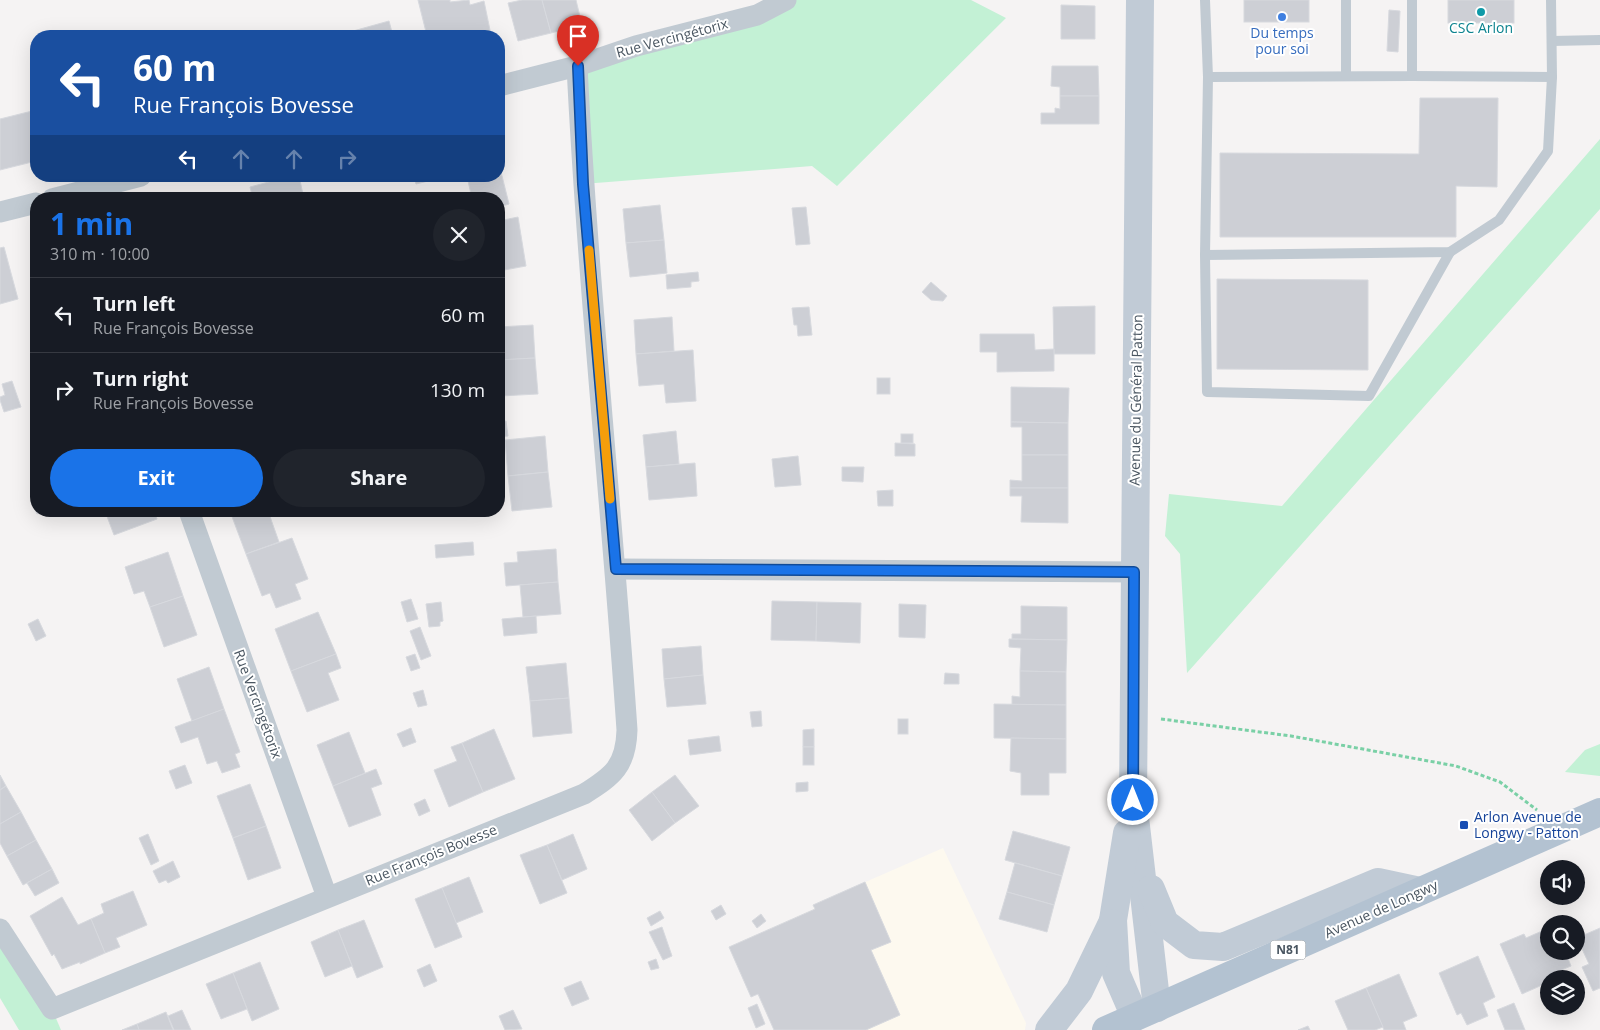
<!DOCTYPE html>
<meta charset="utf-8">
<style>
body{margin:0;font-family:"Open Sans",sans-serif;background:#20242c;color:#f1f3f6;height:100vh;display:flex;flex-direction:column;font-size:19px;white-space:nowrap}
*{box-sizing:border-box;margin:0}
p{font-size:16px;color:#9ea1a6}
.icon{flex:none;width:28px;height:28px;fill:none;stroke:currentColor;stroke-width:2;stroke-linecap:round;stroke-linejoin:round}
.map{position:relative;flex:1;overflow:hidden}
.sheet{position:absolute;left:30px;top:192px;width:475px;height:325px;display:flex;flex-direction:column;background:#171b24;border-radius:20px;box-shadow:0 5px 20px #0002}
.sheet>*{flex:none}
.guide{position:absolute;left:30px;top:30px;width:475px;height:152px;border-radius:20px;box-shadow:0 5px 20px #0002;background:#1a4fa0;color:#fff;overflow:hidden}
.tools{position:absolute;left:1540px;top:860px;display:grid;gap:10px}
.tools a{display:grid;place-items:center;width:45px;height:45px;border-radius:50%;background:#171b24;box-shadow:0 5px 20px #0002;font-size:25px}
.pin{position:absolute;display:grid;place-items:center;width:42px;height:42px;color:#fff;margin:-51px -21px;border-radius:50% 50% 50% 0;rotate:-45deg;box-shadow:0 0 5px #0007}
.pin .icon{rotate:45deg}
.me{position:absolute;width:55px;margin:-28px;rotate:0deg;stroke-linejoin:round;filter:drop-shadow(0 0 4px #0008)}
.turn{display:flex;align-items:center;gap:18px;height:105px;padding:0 20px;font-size:22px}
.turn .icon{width:65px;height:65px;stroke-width:2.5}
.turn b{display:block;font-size:35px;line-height:42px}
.lanes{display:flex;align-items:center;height:48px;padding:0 20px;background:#0003;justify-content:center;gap:25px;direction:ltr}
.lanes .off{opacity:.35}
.round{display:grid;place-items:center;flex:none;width:52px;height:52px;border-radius:26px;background:#20242c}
.overview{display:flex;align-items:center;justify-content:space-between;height:85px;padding:0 20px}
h1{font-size:30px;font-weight:700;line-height:38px;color:#1a73e8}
.cta{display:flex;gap:10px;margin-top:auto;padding:10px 20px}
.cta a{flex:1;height:58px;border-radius:30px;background:#1a73e8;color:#fff;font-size:20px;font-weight:700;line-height:58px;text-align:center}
.cta a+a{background:#20242c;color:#f1f3f6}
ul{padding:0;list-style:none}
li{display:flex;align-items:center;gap:15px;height:75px;padding:0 20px;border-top:1px solid #363941}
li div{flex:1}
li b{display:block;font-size:19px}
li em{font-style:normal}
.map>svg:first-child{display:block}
.commercial{fill:#fdf9ef}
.green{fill:#c3f1d5}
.building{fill:#cdcfd5;stroke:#d7d9de}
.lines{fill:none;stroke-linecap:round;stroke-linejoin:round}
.path{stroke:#7ad0a6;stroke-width:3;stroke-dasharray:4 2.5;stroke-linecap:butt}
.lane{stroke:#c1cad2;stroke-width:10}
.street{stroke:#c1cad2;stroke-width:21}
.secondary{stroke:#c1cbd6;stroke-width:28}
.primary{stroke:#b3c2d1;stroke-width:28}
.route-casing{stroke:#114b97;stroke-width:12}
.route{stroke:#1a73e8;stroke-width:9}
.slow{stroke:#f59e0b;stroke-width:9}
.culture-dot{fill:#0f9aa8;stroke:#fff;stroke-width:2}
.shop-dot{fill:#3f7fe0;stroke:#fff;stroke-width:2}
.transit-dot{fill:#1a4fb4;stroke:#fff;stroke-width:2}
.labels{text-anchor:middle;stroke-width:4;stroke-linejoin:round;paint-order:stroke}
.shield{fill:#fff;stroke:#808990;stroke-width:1}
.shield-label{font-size:12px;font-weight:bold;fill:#4a5661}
.culture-label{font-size:14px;fill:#0d838f;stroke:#fff}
.shop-label{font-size:14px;fill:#366cbe;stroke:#fff}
.street-label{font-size:14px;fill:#4a5661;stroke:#fff}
.transit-label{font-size:14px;fill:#164399;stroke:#fff;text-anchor:start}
</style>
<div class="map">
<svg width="1600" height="1030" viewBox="0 0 1600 1030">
<rect width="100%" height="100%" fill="#f5f3f3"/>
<!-- commercial -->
<path class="commercial" d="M943,848l83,175 -1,7h-251l-16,-36 -7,3 -22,-50 85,-38 -1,-4z"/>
<!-- green -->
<g class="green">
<path d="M786,0h185l35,18 -169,168 -25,-20 -229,18 -6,-118z"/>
<path d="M1600,139v70l-413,464 -7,-119 -15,-18 4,-42 113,12z"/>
<path d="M1600,744v32l-35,-4 20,-22z"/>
<path d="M0,929l52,80 9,21h-42l-19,-32z"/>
</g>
<!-- building -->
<g class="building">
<path d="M418,0h32v2l19,-2 1,5 14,-4 7,34 -64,1z"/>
<path d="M522,0h20l9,33 -33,8 -10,-38z"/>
<path d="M542,0h34l6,25 -31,8z"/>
<rect x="1244" y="0" width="65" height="22"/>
<rect x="1448" y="0" width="66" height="23"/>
<path d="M1061,5l34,1v33h-34z"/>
<path d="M1389,10l11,1 -2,41 -11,-1z"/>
<path d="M389,21l4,15h-46l-1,-3z"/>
<path d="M309,33l1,3h-16z"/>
<path d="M1052,66h46l1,30h-39v-9l-9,-1z"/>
<path d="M1060,96h39v28h-58v-11h14v-5l5,1z"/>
<path d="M1420,98h78l-1,89 -41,-1v51h-236v-84l199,1z"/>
<path d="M36,110v18l-4,-17z"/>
<path d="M32,111l4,17v33l-36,9v-51z"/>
<path d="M499,164l10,40 -10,3v-8h-27l-5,-23h32z"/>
<path d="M291,176h8l5,23h-51l-3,-12z"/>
<path d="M414,176h17l1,4 -16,4z"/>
<path d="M660,205l4,35 -38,3 -3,-34z"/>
<path d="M806,207l4,37 -14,1 -4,-37z"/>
<path d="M518,217l8,49 -27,5v-50z"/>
<path d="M664,240l3,33 -37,4 -4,-34z"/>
<path d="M4,247l14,52 -18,5v-56z"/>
<path d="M698,272l1,9 -8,1v5l-24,2 -1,-14z"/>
<path d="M1217,279l151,1v90l-151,-1z"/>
<path d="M931,282l16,14 -4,5 -12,-1 -9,-8z"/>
<path d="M1095,306v48h-41l-1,-47z"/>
<path d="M809,307l3,28 -14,1 -1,-11h-3l-2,-17z"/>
<path d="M672,317l2,34 -38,3 -2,-34z"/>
<path d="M533,325l2,33 -36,2v-33z"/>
<path d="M980,334h54l1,16 19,-1v22l-57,1v-20h-17z"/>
<path d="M693,350l3,51 -30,2 -2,-19 -25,2 -3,-32z"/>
<path d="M535,358l3,36 -37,2 -2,-36z"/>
<rect x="877" y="378" width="13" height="16"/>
<path d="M12,381l9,26 -17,5 -4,-12v-3l5,-2 -3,-11z"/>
<path d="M1011,387l58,1 -1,35 -57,-1z"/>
<path d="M506,421l2,15 -9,1v12v-27z"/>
<path d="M1011,422l57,1v32h-46v-28h-11z"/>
<path d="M676,431l3,33 -33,3 -3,-32z"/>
<rect x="901" y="434" width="12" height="9"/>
<path d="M545,436l3,36 -40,4 -3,-36z"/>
<path d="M895,443l20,1v12h-20z"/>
<path d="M1022,455h46v33h-58v-8l12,1z"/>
<path d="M798,456l3,29 -26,2 -3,-28z"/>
<path d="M695,463l2,33 -48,4 -3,-33z"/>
<path d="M842,467h22l-1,15 -21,-1z"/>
<path d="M548,472l4,35 -40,4 -4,-35z"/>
<path d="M1010,488h58v35l-47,-1 1,-26h-12z"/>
<path d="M893,490v16h-15l-1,-15z"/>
<path d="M36,503v8h8l-7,3 -4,-9z"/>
<path d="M105,511h49l3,8 -43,16z"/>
<path d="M239,511h29l11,31 -33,12 -15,-40z"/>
<path d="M404,511h16v3l-16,1z"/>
<path d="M292,538l16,41 -13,5 6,15 -25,9 -6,-15 -8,3 -16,-42z"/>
<path d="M473,542l1,13 -38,3 -1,-13z"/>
<path d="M556,549l2,33 -52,4 -2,-23 14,-1 -1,-10z"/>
<path d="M168,552l15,44 -33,11 -6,-16 -10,3 -9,-27z"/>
<path d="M558,582l3,32 -38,3 -3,-32z"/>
<path d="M183,596l14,39 -33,12 -14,-40z"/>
<path d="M411,599l7,20 -11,3 -6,-20z"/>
<path d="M772,601l45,1 -1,39 -45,-1z"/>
<path d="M441,602l2,19 -3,1v4l-11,1 -3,-23z"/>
<path d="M817,602l44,1 -1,40 -44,-2z"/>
<path d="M899,604l27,1 -1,33 -26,-1z"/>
<path d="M1021,606l46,1v33l-55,-1v-5h9z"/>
<path d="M318,612l18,42 -45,17 -16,-42z"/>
<path d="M536,616l1,17 -33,3 -2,-17z"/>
<path d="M38,619l8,17 -10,5 -8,-17z"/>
<path d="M420,627l11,29 -10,4 -11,-29z"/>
<path d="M1009,639l58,1 -1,32 -46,-1 1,-23 -12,-1z"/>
<path d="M701,646l2,29 -39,4 -2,-30z"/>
<path d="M336,654l5,14 -13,5 11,27 -32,12 -16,-41z"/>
<path d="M415,654l5,14 -9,3 -5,-14z"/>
<path d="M566,663l3,35 -39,3 -4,-34z"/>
<path d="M209,667l15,42 -32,12 -15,-42z"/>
<path d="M1020,671l46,1v33h-54v-9l8,1z"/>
<path d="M945,673l14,1v10h-15z"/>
<path d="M703,675l3,29 -39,3 -3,-28z"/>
<path d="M423,690l4,15 -9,2 -5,-14z"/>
<path d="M569,698l3,35 -39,4 -3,-36z"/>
<path d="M994,704l72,1v34l-72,-1z"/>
<path d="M224,709l16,43 -5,2 5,13 -18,6 -5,-12 -10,3 -9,-27 -17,6 -6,-16z"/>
<path d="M761,711l1,15 -10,1 -2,-15z"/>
<rect x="898" y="719" width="10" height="15"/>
<path d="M411,728l5,14 -13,5 -6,-13z"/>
<path d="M494,729l21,50 -32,13 -21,-49z"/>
<path d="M814,729v18h-11v-17z"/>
<path d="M349,732l16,41 -32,13 -16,-41z"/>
<path d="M719,736l2,15 -31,4 -2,-15z"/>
<path d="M1011,738l55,1v34h-17v22h-28v-22l-11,-2z"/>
<path d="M462,743l21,49 -34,15 -15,-37 23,-9 -6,-14z"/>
<rect x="803" y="747" width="11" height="18"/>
<path d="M185,765l7,18 -16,6 -7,-18z"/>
<path d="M376,769l6,15 -11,4 10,27 -32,12 -16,-41z"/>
<path d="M0,775l6,11 -6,4z"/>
<path d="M675,775l24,31 -24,17 -23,-31z"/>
<path d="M808,782v9l-12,1v-9z"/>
<path d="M250,784l16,42 -33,12 -16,-42z"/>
<path d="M6,786l15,26 -21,12v-34z"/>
<path d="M652,792l23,31 -23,18 -23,-31z"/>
<path d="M425,799l5,12 -11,5 -5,-12z"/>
<path d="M21,812l15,28 -29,16 -7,-13v-19z"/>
<path d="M266,826l15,42 -33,12 -15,-42z"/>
<path d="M1013,831l57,16 -8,29 -57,-16z"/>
<path d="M148,834l11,27 -8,4 -12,-27z"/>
<path d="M573,834l14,35 -25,11 -15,-35z"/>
<path d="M36,840l16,29 -29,16 -16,-29z"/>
<path d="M547,845l20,48 -27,11 -20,-49z"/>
<path d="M173,861l7,16 -12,6 -2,-3 -7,3 -6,-12z"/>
<path d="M1015,863l47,13 -8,29 -47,-13z"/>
<path d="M52,869l7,14 -24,13 -8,-13z"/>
<path d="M469,877l14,35 -27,11 -14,-35z"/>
<path d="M865,882l26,60 -20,8 29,65 -34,15h-92l-16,-36 -7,3 -22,-50 86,-38 -2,-4z"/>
<path d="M442,888l20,49 -27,11 -20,-49z"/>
<path d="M133,891l14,34 -31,13 4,9 -15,6 -14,-34 13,-6 -3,-9z"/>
<path d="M1007,892l47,13 -7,27 -48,-13z"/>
<path d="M62,897l16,28 13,-6 14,34 -25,11v-2l-18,7 -8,-15 -2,2 -22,-40z"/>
<path d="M721,905l5,9 -10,6 -5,-9z"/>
<path d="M660,911l4,7 -13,8 -4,-8z"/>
<path d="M761,914l5,7 -9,7 -5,-7z"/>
<path d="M364,920l19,47 -26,11 -19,-48z"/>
<path d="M662,927l10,29 -9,4 -14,-28z"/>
<path d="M1549,928v23h16l6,15 -24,10 2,6 -27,12 -22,-50 24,-10 2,4z"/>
<path d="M1600,928v60l-7,3 -11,-24 7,-3 -12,-26z"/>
<path d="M338,930l14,36 -27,11 -14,-35z"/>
<path d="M1478,956l17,41 -12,6 5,13 -21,9 -6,-12 -4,2 -18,-42z"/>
<path d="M656,959l3,9 -8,2 -3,-8z"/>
<path d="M260,962l19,47 -27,12 -19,-48z"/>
<path d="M430,964l7,17 -13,6 -7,-17z"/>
<path d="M233,973l14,36 -26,10 -15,-35z"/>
<path d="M1399,974l18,42 -14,6 3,8h-22l-18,-42z"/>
<path d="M581,981l8,18 -17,7 -8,-18z"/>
<path d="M1366,988l17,39 -8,3h-27l-13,-29z"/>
<path d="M1514,1003l11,27h-20l-8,-20z"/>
<path d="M757,1004l8,20 -9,4 -8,-20z"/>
<path d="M182,1010l9,20h-17l-6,-14z"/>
<path d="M513,1010l9,19 -17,1 -6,-14z"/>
<path d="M166,1012l7,18h-34l-2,-6z"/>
<path d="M137,1024l2,6h-17z"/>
<path d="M1308,1026l2,4h-12z"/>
</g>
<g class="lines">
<!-- path -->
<path class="path" d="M1161,719l130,17 165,30 44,16 37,28"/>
<!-- lane -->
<g class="lane">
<path d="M1205,0l3,77 204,-1v-76"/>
<path d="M1552,41l48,-1"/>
<path d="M1346,76v-76"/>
<path d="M1412,76l140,1 -1,-77"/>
<path d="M1208,77l-3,178 245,-3 49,-32 49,-69 4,-74"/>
<path d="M1205,255l2,137 162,4 81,-144"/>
</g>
<!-- street -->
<g class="street">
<path d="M499,86l78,-20 59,-20 121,-31 29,-15"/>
<path d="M52,199l89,-23"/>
<path d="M0,212l36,-9"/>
<path d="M189,511l138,386"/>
<path d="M616,569l519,3"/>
<path d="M0,929l52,80 532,-215c29,-18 42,-28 43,-64 -15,-221 -39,-442 -50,-664"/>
</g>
<!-- secondary -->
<g class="secondary">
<path d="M1140,0l-7,800 24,208"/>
<path d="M1127,833l-14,87 3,53 19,44"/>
<path d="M1151,889l14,34 29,22 29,2 155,-65 42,9"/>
<path d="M1049,1030l30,-39 33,-68"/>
</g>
<!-- primary -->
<path class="primary" d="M1106,1030l494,-218"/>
</g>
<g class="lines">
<defs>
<path id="route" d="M578,66l5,118 33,385 518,3 -1,228"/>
</defs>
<!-- route casing -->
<use href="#route" class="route-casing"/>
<!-- route -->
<use href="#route" class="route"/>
<!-- slow -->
<path class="slow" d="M589,250l21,249"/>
</g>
<!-- markers -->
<circle class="culture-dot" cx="1481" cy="12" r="5"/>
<circle class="shop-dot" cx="1282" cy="17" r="5"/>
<rect class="transit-dot" x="1459" y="820" width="10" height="10" rx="2.5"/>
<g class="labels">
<!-- shield labels -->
<rect class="shield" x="1270.5" y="940.5" width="35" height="19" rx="4"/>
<g class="shield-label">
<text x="1288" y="954">N81</text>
</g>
<!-- culture labels -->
<g class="culture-label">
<text x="1481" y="33">CSC Arlon</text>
</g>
<!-- shop labels -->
<g class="shop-label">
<text x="1282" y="38">Du temps<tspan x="1282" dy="16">pour soi</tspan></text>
</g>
<!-- street labels -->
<g class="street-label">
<text transform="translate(672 38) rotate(-15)" y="5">Rue Vercingétorix</text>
<text transform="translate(1136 400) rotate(-89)" y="5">Avenue du Général Patton</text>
<text transform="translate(258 704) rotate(70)" y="5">Rue Vercingétorix</text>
<text transform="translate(431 855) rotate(-22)" y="5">Rue François Bovesse</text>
<text transform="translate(1381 909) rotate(-24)" y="5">Avenue de Longwy</text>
</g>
<!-- transit labels -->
<g class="transit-label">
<text x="1474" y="822">Arlon Avenue de<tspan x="1474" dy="16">Longwy - Patton</tspan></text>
</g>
</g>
</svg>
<div class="tools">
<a><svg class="icon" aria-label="sound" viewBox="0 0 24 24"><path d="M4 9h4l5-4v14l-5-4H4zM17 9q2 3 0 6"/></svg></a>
<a><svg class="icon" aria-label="search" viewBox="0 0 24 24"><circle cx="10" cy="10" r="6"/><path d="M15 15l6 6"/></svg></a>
<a><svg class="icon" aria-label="layers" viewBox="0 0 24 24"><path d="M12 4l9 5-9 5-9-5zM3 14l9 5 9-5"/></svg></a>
</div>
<div class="pin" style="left:578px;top:66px;background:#d93025"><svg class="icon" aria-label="arrive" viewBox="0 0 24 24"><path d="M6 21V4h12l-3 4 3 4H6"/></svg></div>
<svg class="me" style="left:1133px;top:800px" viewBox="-20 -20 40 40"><circle r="17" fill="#1a73e8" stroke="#fff" stroke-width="3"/><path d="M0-11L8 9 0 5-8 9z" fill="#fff"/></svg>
<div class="guide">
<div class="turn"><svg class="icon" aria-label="left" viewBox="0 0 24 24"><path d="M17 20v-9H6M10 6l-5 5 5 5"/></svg><div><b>60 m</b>Rue François Bovesse</div></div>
<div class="lanes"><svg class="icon" aria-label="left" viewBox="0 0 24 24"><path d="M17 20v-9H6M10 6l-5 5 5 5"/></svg><svg class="icon off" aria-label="ahead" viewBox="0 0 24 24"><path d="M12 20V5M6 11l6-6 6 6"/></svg><svg class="icon off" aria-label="ahead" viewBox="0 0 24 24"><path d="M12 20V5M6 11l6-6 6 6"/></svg><svg class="icon off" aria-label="right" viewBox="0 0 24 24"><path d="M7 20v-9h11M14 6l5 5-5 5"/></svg></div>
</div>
<section class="sheet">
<div class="overview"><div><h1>1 min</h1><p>310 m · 10:00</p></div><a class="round"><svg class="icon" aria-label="close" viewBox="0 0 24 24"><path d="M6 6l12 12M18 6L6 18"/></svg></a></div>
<ul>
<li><svg class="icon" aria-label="left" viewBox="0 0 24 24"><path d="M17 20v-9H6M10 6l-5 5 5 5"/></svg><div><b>Turn left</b><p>Rue François Bovesse</p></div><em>60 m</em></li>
<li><svg class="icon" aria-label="right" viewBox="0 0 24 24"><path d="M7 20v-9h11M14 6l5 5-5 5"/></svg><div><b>Turn right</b><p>Rue François Bovesse</p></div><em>130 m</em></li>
</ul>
<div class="cta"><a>Exit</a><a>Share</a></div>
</section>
</div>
